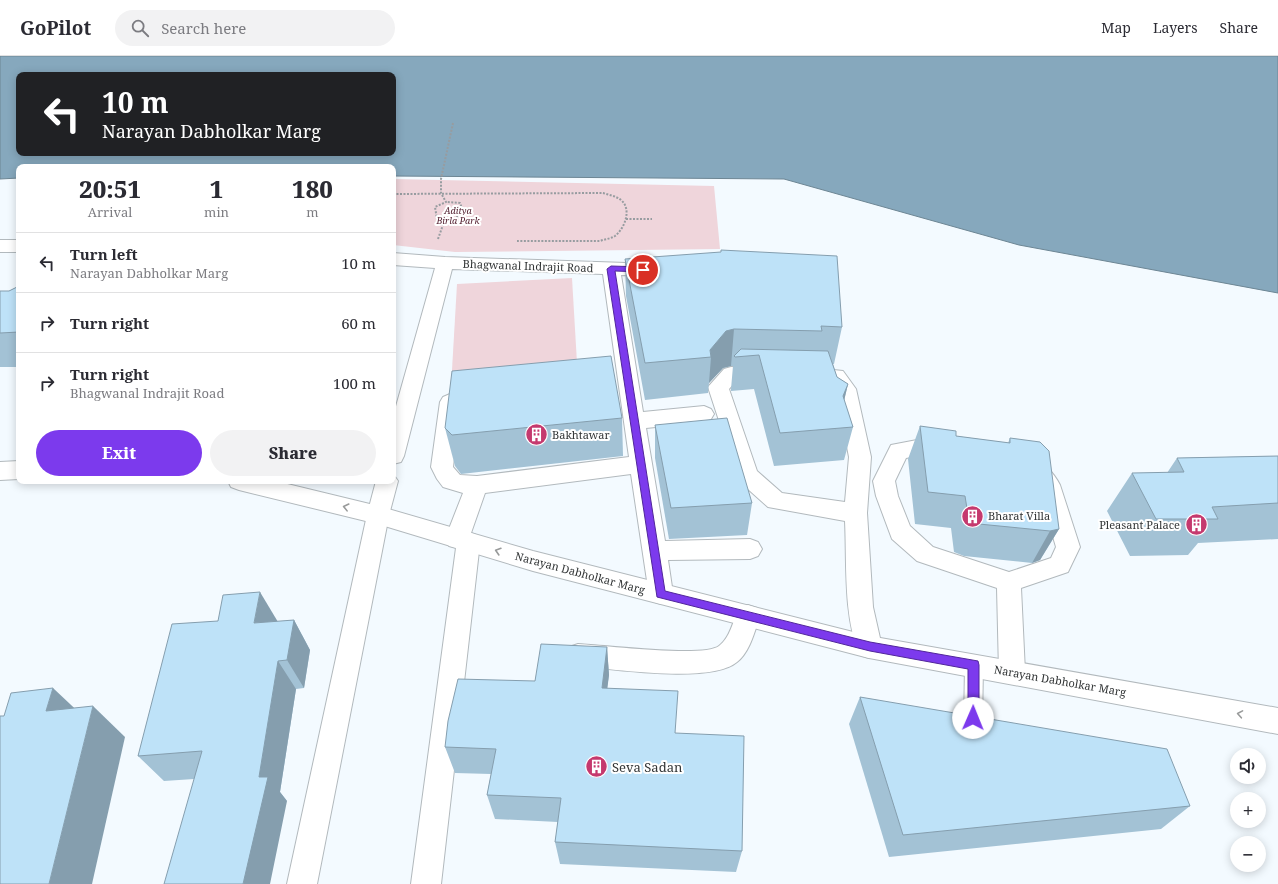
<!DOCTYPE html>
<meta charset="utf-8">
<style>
body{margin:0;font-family:"Noto Serif",serif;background:#f2f2f3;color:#2b2b33;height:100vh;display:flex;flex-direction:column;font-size:15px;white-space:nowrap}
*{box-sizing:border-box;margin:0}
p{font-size:13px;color:#7c7c81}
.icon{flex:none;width:22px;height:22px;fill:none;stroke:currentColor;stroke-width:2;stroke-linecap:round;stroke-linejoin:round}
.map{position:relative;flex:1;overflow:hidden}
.side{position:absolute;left:16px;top:108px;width:380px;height:320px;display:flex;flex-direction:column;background:#fff;border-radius:8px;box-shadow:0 2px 10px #0003}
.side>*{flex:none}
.guide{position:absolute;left:16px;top:16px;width:380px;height:84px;border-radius:8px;box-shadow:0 2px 10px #0003;background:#202124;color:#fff;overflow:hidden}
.fabs{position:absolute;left:1230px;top:692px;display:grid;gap:8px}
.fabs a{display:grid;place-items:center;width:36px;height:36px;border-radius:50%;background:#fff;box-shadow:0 2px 10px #0003;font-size:20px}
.pin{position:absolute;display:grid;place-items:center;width:34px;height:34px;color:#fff;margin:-17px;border:2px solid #fff;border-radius:50%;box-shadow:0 1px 4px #0007}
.me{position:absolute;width:44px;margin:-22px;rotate:1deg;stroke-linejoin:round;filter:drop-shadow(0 0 3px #0008)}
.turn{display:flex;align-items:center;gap:14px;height:84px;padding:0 20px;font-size:18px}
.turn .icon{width:52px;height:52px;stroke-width:2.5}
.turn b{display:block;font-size:28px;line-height:34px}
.eta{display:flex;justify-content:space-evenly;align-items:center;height:68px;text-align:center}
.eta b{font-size:24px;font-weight:800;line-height:28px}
.primary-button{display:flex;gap:8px;margin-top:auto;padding:8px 20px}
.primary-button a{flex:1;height:46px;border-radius:24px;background:#7c3aed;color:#fff;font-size:16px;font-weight:800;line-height:46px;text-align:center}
.primary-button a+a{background:#f2f2f3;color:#2b2b33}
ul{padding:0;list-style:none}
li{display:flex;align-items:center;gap:12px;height:60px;padding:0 20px;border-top:1px solid #e1e1e2}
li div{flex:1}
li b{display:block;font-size:15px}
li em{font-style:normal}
header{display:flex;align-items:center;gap:24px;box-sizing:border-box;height:56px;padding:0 20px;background:#fff;border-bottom:1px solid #e1e1e2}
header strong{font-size:19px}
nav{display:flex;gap:22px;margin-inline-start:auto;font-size:14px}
.search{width:280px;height:36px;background:#f2f2f3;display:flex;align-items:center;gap:10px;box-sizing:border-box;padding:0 14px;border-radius:22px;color:#7c7c81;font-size:15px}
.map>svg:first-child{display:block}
.green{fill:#efd5db}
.water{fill:#86a8bd;stroke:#6d8694;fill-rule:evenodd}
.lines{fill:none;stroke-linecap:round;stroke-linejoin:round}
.service-casing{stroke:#b2b9bd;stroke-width:2}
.minor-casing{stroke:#b2b9bd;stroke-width:2}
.tertiary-casing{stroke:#b2b9bd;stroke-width:2}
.path{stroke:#979ca0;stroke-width:2;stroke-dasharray:2 1.5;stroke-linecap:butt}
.service{fill:#fff;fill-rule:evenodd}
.minor{fill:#fff;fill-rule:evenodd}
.tertiary{fill:#fff;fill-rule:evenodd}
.wall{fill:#a3c2d5}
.shaded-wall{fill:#859eae}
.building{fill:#bee2f8;stroke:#859eae}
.oneway{stroke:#989a9a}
.route{fill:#7c3aed;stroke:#51269a}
.labels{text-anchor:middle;stroke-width:4;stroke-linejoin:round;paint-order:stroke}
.far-park-label{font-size:9px;font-style:italic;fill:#552232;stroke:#fff}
.street-label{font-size:11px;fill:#323536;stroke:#fff}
.poi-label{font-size:11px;fill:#323536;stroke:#fff;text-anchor:start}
.near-poi-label{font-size:13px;fill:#323536;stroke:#fff;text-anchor:start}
</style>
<header>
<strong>GoPilot</strong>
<div class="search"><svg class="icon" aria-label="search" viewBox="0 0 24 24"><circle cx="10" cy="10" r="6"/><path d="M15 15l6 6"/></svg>Search here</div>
<nav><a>Map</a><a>Layers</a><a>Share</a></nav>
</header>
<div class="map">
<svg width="1278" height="828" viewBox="0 0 1278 828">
<rect width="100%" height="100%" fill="#f3faff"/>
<!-- green -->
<g class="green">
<path d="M393,123l321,7 6,63 -265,3 -62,-7z"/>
<path d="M572,222l6,102 -127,7 6,-103z"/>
</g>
<!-- water -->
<path class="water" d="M0,0h1278v237l-259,-48 -235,-66 -391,-3v-9h-374v11l-19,1zM19,19h374v78h-374z"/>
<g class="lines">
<defs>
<path id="service" d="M974,601l6,2 3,6 -1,61 -3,6 -6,3 -6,-3 -3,-6 1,-61 3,-6z"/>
<g id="minor">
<rect x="0" y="184" width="19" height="12"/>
<path d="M393,197l52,4 211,7 6,2 3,4 -3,4 -6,2 -35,-1 22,137 61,-6 7,3 3,5 -3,5 -7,3 -58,6 19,113 85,-2 8,3 4,7 -4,7 -8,3 -82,1 5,34 -3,7 -9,3 -9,-3 -3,-7 -18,-120 -146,19 -14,40 5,2 4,7 -39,342h-30l45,-336 -7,-2 -4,-7 18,-46 -20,-6 -6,-8 -6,-12 9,-65 3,-5 7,-3 7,3 3,5 -7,65 7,8 17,1 152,-19 -26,-183 -151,-5 -48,187 -3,6 -8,2v-47l42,-149 -42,-3z"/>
<path d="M731,311l31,1 7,2 3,5 -3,5 -7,2 -26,-1 -7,8 28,82 25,22 63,9 4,-45 -13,-66 -6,-8 -13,-2 -3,-5 3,-5 7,-2 19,2 13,18 15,68 -4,56 6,94 9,40 -4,8 -9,3 -9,-3c-17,-36 -13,-95 -15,-134l-77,-14 -28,-25 -3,-6 -29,-89 16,-18z"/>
<path d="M917,384l112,16c13,4 25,17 31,29l20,62 -12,25 -47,16 4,84 -4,8 -9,4 -9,-4 -4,-8 -2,-84 -80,-27 -25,-22 -16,-43 -3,-15 18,-36zM917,400l106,16 16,17 17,58 -5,11 -42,14 -76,-25 -23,-21 -12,-30 -3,-15 11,-23z"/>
<path d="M393,418l5,7 -9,34 -72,369h-30l80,-369 9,-34h17z"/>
<path d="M748,549l9,3 3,8c-5,14 -10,36 -23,46 -26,22 -123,7 -159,4l-9,-3 -4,-8 4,-8 9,-3c24,1 126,14 141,2 11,-8 14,-25 20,-38z"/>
</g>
<g id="tertiary">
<path d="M19,405v18l-19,1v-18z"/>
<path d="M228,425h47l103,25 155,45 336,85 409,72v26l-409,-76 -336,-87 -155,-47 -139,-34 -8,-3z"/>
</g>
</defs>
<!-- service casing -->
<use href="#service" class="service-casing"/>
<!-- minor casing -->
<use href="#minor" class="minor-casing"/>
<!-- tertiary casing -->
<use href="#tertiary" class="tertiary-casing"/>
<!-- path -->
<g class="path">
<path d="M393,138l210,-1c6,2 13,3 18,7 11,9 4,28 -6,36 -5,3 -10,3 -15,5h-83"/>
<path d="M626,163h26"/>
<path d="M444,166l9,-1 10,-10 -3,-8 -13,-1"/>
<path d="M438,183l6,-17 -7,-3 -2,-12 11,-5 -5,-9v-14l12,-56"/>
</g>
<!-- service -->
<use href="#service" class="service"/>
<!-- minor -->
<use href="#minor" class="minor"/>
<!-- tertiary -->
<use href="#tertiary" class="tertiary"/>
</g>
<!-- wall -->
<g class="wall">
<path d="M625,203l217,68 -8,37h-1l4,13 11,7 -4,16 9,27 -9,33 -70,6 -20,-77 -23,2v-2l2,-23h-2l-8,2 -14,15 -1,10 -63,7 -19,-104z"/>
<path d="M19,230v81h-19v-76h9z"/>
<path d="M622,362l1,38 -162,18 -6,-8 -10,-38z"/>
<path d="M655,369l97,78 -5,32 -78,4 -14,-81z"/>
<path d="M920,370l36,10 52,7 2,-5 49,91 -19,31 -8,3 -68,-7 -10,-4 -3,-24 -36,-4 -7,-65z"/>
<path d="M1278,400v83l-80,4 -10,12 -58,1 -23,-45 25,-38h35l10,-15z"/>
<path d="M294,564l16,30 -6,38 -8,1 -16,103 7,9 -93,-22 -30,2 -26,-25 139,-134z"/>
<path d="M607,591l2,28 -2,13 68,45 67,118 -6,21 -176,-8 -5,-22 3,-20 -63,-3 -8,-24 4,-21 -36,-1 -10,-26 90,-66z"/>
<path d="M860,641l330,109 -29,23 -272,28 -40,-133z"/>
</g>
<!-- shaded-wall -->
<g class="shaded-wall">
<path d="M734,273l-3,37 -8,2 -14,15 2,-26 -1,-7 16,-19z"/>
<path d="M848,328l-8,34 -5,12 8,-34z"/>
<path d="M1059,473l-19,31 -8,3 18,-32z"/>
<path d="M260,536l18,30 -24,1z"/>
<path d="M294,564l16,30 -6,38 -17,-28z"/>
<path d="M607,591l2,28 -5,40 -2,-27z"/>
<path d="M278,605l18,28 -16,103 7,9 -17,83h-27l16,-107z"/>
<path d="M53,632l34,32 -41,-9z"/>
<path d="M93,650l32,31 -33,147h-43z"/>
</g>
<!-- building -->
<g class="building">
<path d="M721,194l116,6 5,71 -21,-1 1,5 -88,-2 -8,2 -16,19 1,7 -66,6 -20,-104 96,-7z"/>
<path d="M19,230v46l-19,1v-42h9z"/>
<path d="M741,293l87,2 9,26 11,7 -5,12 10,31 -73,6 -21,-78 -24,2 -1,-1z"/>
<path d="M611,300l11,62 -170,17 -7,-7 7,-57z"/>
<path d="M727,362l25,85 -81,5 -16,-83z"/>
<path d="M920,370l36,5v5l54,7v-5l30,4 9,9 10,78 -9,2 -71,-7 -10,-3 -4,-25 -37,-4z"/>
<path d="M1278,400v47l-66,4 6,12h-62l-24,-46 52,-1 -7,-14z"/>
<path d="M260,536l-6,31 40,-3 -7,40 -9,1 -19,116h9l-25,107h-79l38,-133 -64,5 34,-132 46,-3 5,-26z"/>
<path d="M541,588l66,3 -5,41 76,3 -3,42 69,3 -2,115 -187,-9 6,-44 -74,-3 9,-46 -51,-2 3,-26 10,-42 77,2z"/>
<path d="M53,632l-7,23 47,-5 -44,178h-49v-168h4l7,-23z"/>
<path d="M860,641l307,52 23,57 -287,29z"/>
</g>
<!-- one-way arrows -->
<defs><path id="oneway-chevron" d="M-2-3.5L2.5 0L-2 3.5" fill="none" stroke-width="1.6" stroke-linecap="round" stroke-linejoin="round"/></defs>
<g class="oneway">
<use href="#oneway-chevron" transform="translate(346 451) rotate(-166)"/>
<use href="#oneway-chevron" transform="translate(498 495) rotate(-163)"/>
<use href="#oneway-chevron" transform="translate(1240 658) rotate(-170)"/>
</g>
<!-- route -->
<path class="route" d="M611,210l32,1 3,3 -3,2 -28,-1 50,320 205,51 108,19 1,4v53l-2,3 -4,2 -4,-2 -1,-3v-49l-98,-18 -213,-54 -50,-328z"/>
<!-- icons -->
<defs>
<symbol id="building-disc" viewBox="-11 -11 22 22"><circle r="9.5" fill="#c5396e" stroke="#fff"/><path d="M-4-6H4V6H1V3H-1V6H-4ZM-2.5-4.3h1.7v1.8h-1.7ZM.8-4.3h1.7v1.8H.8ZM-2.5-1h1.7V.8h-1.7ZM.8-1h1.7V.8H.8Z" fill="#fff"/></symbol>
</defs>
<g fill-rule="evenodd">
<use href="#building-disc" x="524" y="366" width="25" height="25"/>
<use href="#building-disc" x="960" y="448" width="25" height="25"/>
<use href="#building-disc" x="1184" y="456" width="25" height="25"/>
<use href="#building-disc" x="584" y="698" width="25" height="25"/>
</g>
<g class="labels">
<!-- far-park labels -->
<g class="far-park-label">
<text x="458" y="158">Aditya<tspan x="458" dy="10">Birla Park</tspan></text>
</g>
<!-- street labels -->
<g class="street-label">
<text transform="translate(528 210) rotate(2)" y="4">Bhagwanal Indrajit Road</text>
<text transform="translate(580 517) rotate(15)" y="4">Narayan Dabholkar Marg</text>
<text transform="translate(1060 625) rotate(10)" y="4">Narayan Dabholkar Marg</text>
</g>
<!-- poi labels -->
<g class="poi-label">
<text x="552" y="383">Bakhtawar</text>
<text x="988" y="464">Bharat Villa</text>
<text x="1180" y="473" text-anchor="end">Pleasant Palace</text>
</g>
<!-- near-poi labels -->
<g class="near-poi-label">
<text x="612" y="716">Seva Sadan</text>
</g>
</g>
</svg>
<div class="fabs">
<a><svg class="icon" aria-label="sound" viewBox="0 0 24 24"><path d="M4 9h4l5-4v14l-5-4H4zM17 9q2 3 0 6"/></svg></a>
<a>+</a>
<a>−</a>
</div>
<div class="pin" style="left:643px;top:214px;background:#d93025"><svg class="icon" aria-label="arrive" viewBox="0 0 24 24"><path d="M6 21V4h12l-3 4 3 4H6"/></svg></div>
<svg class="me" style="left:973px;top:662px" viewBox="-20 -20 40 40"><circle r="19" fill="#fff"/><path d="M0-13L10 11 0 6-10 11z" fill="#7c3aed"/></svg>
<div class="guide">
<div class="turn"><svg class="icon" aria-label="left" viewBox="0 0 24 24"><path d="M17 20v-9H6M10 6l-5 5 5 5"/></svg><div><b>10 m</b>Narayan Dabholkar Marg</div></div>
</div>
<section class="side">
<div class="eta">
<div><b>20:51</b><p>Arrival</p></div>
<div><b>1</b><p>min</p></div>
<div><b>180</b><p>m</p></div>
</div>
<ul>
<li><svg class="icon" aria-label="left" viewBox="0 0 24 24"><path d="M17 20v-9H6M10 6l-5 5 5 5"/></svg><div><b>Turn left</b><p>Narayan Dabholkar Marg</p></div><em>10 m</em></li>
<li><svg class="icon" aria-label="right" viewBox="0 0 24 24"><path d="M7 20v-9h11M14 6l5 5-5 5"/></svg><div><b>Turn right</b></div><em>60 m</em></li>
<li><svg class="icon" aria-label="right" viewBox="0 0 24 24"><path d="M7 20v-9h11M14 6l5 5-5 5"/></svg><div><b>Turn right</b><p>Bhagwanal Indrajit Road</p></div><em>100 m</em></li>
</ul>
<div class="primary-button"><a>Exit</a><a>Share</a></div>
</section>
</div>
